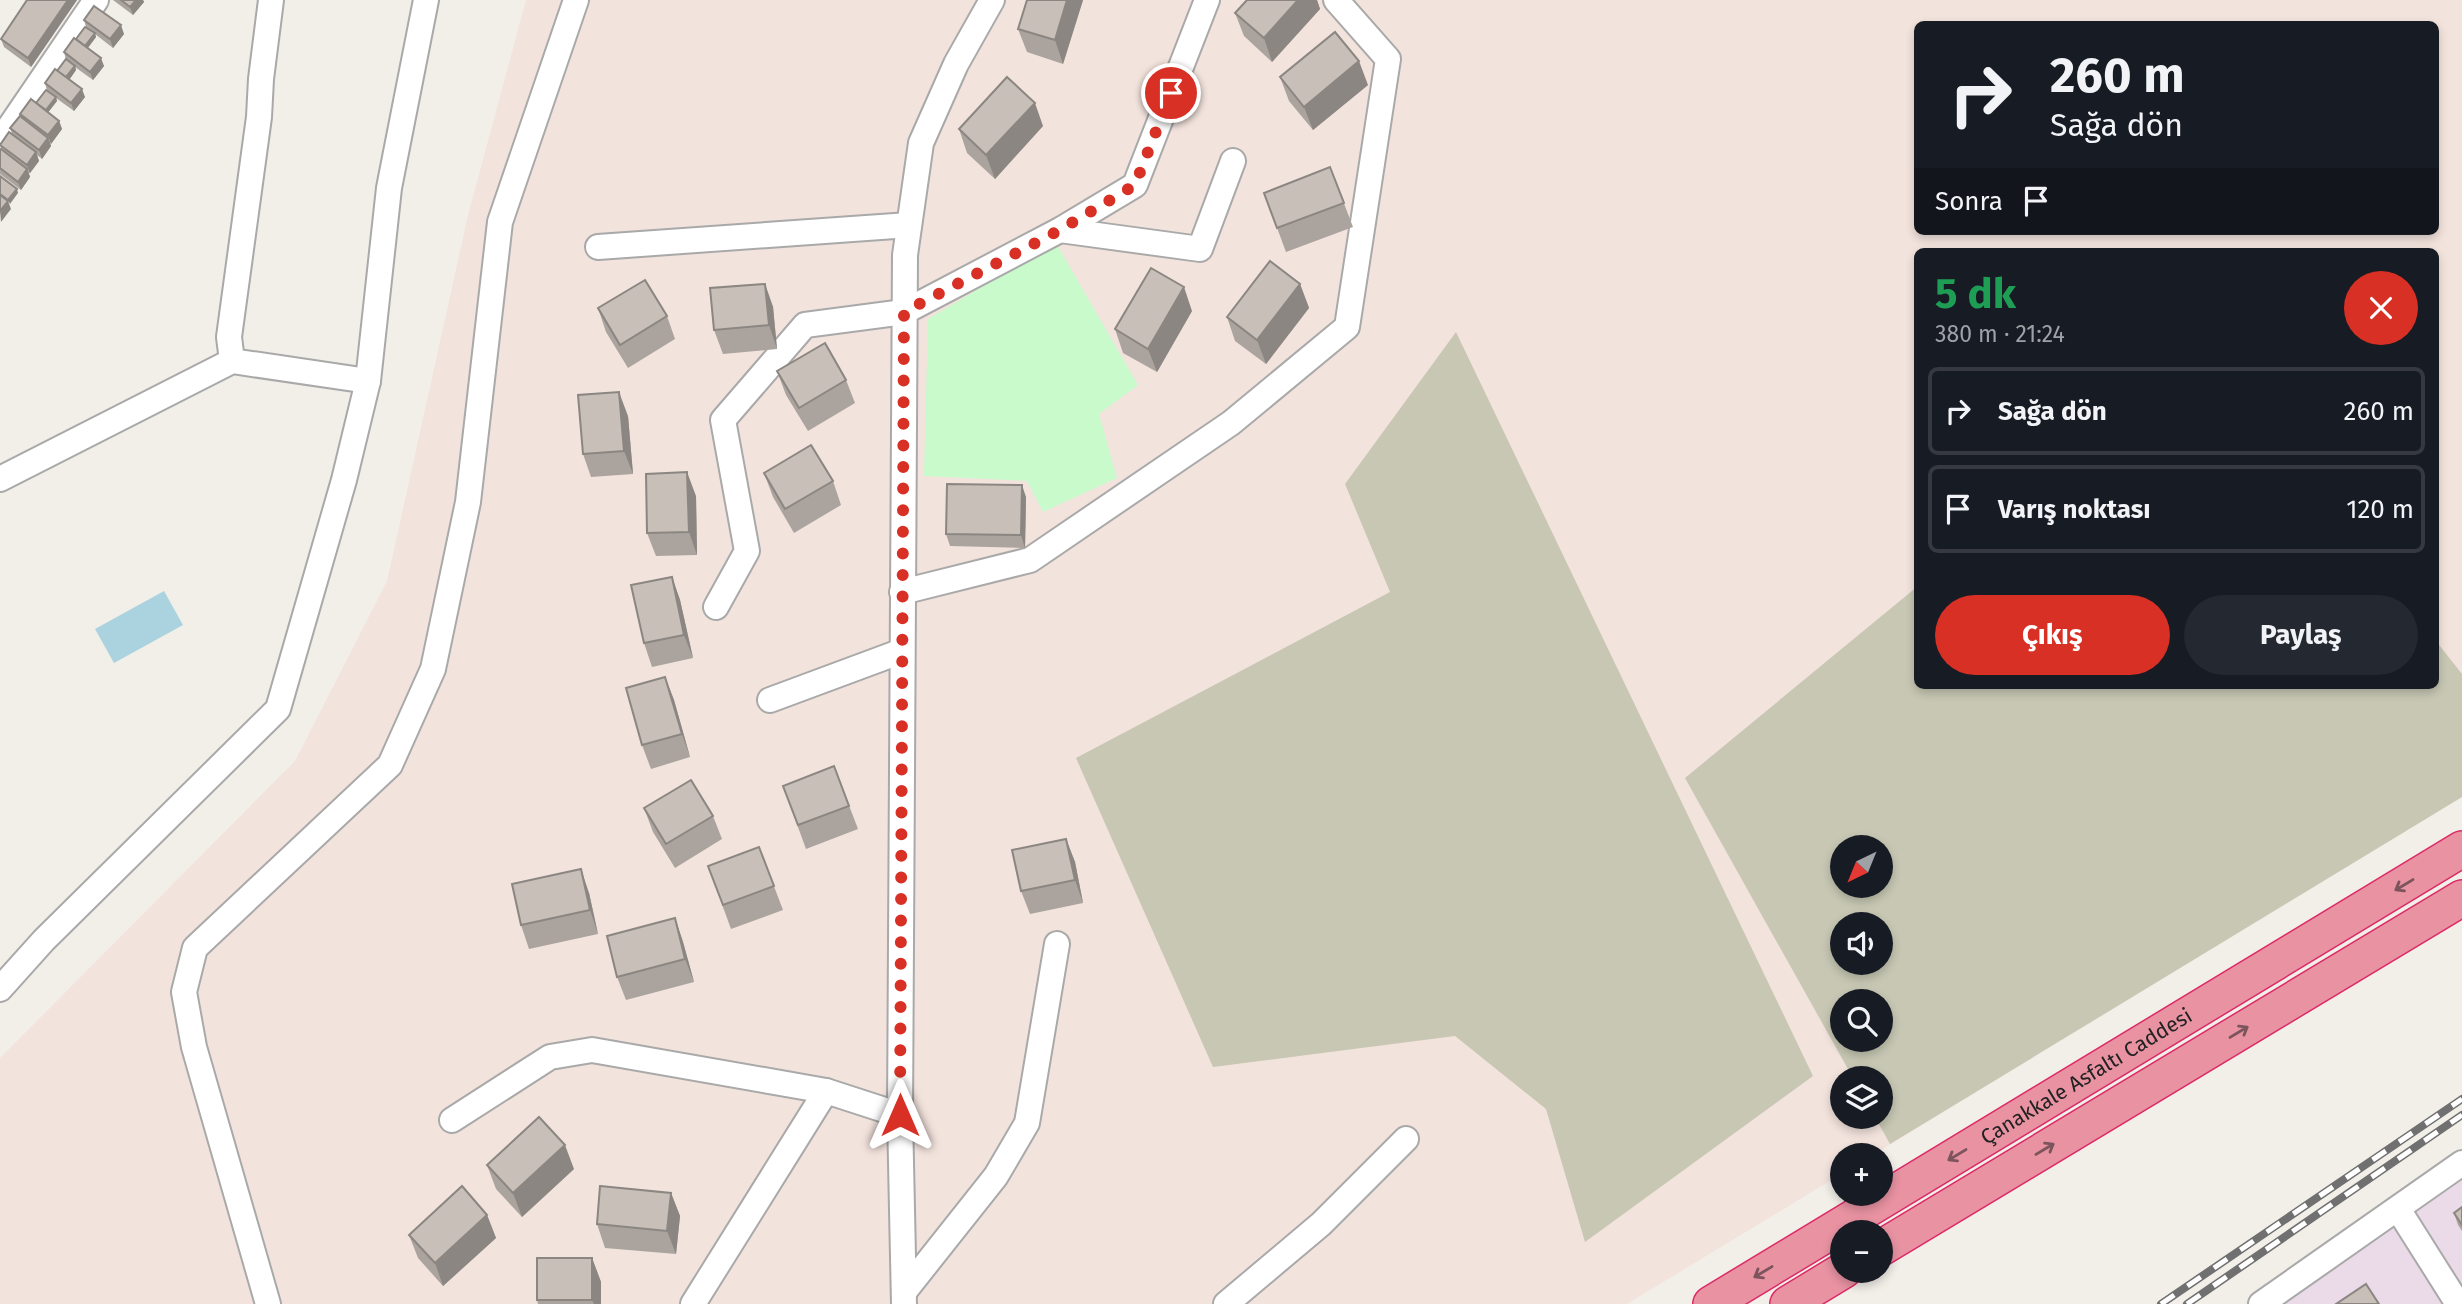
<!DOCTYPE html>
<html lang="tr">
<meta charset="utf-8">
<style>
body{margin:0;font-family:"Fira Sans",sans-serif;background:#242831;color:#f1f3f6;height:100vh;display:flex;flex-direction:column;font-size:26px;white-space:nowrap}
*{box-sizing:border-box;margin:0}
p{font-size:23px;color:#9ea1a6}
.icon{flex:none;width:38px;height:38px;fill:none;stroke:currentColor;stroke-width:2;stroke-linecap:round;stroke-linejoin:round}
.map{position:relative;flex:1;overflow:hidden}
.panel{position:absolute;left:1914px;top:248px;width:525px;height:441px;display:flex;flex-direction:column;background:#171b24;border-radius:10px;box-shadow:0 4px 10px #0003}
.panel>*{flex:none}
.guide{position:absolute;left:1914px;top:21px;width:525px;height:214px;border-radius:10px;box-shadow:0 4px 10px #0003;background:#171b24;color:#f1f3f6;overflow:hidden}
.needle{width:46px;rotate:223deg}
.fabs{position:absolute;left:1830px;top:835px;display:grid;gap:14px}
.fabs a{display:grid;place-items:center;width:63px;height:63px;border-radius:50%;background:#171b24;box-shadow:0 4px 10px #0003;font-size:35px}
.pin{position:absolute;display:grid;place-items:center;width:60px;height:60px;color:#fff;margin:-30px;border:4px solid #fff;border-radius:50%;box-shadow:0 2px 7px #0007}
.me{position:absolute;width:77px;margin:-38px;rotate:0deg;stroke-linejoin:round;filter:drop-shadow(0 0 5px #0008)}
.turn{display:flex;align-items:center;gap:24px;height:147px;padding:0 21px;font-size:32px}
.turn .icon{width:91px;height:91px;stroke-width:2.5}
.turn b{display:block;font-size:49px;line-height:60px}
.then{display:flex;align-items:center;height:66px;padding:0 21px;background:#0003;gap:14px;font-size:26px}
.round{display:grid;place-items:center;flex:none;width:74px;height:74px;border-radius:37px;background:#242831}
.overview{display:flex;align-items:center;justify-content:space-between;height:119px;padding:0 21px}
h1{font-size:42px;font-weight:700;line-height:52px;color:#1e9e55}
.button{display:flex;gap:14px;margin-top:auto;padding:14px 21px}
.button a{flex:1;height:80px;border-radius:42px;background:#d93025;color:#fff;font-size:28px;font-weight:700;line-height:80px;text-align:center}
.button a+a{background:#242831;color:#f1f3f6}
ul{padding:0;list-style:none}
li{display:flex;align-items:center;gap:21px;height:88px;margin:0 14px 10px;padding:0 7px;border:4px solid #363941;border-radius:10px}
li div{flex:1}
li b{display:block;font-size:26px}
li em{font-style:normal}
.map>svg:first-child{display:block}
.industrial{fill:#ebdbe8}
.military{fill:#f3e3dd;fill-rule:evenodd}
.construction{fill:#c7c7b4;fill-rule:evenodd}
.park{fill:#c8facc}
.water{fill:#aad3df}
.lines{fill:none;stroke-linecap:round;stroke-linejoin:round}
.minor-casing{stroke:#a9a9a9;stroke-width:28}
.highway-casing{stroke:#dc2a67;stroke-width:38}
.minor{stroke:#fff;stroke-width:24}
.highway{stroke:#e892a2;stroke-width:35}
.rail-casing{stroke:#707070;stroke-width:8}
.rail{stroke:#fff;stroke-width:5;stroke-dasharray:16;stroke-linecap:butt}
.wall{fill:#aba49e}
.shaded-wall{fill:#8b8681}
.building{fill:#c7bfb8;stroke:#8b8681;stroke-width:2}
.oneway{stroke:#7b545c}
.route{stroke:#d93025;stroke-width:12;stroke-dasharray:0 21.6}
.labels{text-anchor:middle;stroke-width:7;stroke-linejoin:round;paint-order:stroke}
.street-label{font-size:21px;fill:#222;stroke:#fff}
</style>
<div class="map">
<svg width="2462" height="1304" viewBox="0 0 2462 1304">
<rect width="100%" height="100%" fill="#f2efe9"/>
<!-- industrial -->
<path class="industrial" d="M2462,1168v136h-197z"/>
<!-- military -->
<path class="military" d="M526,0h1936v797l-589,358h-30v18l-216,131h-1627v-246l295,-297 92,-180 81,-366zM1918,24h518v207h-518zM1918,252h518v434h-518zM1843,847h38v39h-38zM1843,924h38v38h-38zM1843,1001h38v39h-38zM1843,1078h38v38h-38z"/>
<!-- construction -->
<g class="construction">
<path d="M1456,332l357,744 -228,166 -39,-133 -91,-73 -242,31 -137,-309 314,-166 -45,-108z"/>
<path d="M1918,586v100h518v-45l26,33v123l-572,347 -15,-27 6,-1v-38h-28l-168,-300zM1843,847h38v39h-38zM1843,924h38v38h-38zM1843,1001h38v39h-38z"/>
</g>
<!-- park -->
<path class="park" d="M1056,243l82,142 -39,29 18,64 -74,34 -16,-31 -103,-5 4,-157z"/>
<!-- water -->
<path class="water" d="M164,591l19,34 -69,38 -19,-34z"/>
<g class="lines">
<defs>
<g id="minor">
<path d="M0,141l96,-141"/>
<path d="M1060,230l140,19 33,-88"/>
<path d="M598,247l311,-22"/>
<path d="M232,361l-3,-24 30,-220 2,-38 10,-79"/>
<path d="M0,479l232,-118 136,20"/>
<path d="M902,592l128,-32 201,-137 116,-96 41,-268 -52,-59"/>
<path d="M716,607l31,-56 -24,-131 82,-95 99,-13 156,-82 75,-45 72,-185"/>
<path d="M770,700l132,-49"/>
<path d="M0,989l44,-49 234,-231 66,-229 24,-99 21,-193 37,-188"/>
<path d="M452,1120l98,-63 42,-7 234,41 74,24"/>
<path d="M2398,1209l60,95"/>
<path d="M904,1292l92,-116 31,-53 30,-179"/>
<path d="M268,1304l-74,-257 -10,-55 11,-44 195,-183 43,-96 35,-167 32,-280 76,-222"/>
<path d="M693,1304l133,-213"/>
<path d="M904,1304l-4,-189 5,-860 16,-112 35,-79 36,-64"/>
<path d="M1226,1304l95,-80 85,-85"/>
<path d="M2261,1304l201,-141"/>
</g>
<g id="highway">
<path d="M1881,1248l581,-350"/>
<path id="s1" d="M1711,1304l751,-455"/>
<path d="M1788,1304l56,-34"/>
</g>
</defs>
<!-- minor casing -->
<use href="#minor" class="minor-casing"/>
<!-- highway casing -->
<use href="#highway" class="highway-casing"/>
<!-- minor -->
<use href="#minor" class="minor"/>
<!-- highway -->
<use href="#highway" class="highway"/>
<defs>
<g id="rail">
<path d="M2161,1304l301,-205"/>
<path d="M2187,1304l275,-189"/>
</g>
</defs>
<!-- rail casing -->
<use href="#rail" class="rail-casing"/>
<!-- rail -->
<use href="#rail" class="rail"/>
</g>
<!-- wall -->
<g class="wall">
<path d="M27,0h50l-46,67 -27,-20 -3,-8z"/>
<path d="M113,0h30l1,2 -11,13z"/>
<path d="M1027,0h56l-20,64 -36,-12 -9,-23z"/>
<path d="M1247,0h70l3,9 -48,53 -28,-26 -9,-23z"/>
<path d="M84,20l40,14 -11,14 -18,-14 1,3 -8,11 16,18 -11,14 -18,-13 1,3 -7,10 16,17 -11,14 -18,-13 1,3 -9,11 11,9 3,8 -11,15 -1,-2 1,4 -9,13 -5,-4 2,6 -9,12h-1l1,4 -9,13 -21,-16v-24l1,-1 -1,-5 12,-10 -2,-6 12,-10 -2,-4 17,-11 10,-12 -2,-8 21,-23 -2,-8 22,-25z"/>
<path d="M1280,77l88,8 -55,45 -24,-29z"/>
<path d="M1043,126l-48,53 -28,-26 -8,-24z"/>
<path d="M1330,167l23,60 -67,25 -22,-59z"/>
<path d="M765,284l8,23 4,42 -54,5 -9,-24z"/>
<path d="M1300,284l9,24 -43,56 -31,-23 -8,-24z"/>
<path d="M598,308l69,8 8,23 -47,29 -22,-36z"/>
<path d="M1192,311l-35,61 -34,-19 -8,-24z"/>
<path d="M777,371l69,9 9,23 -47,28 -22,-36z"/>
<path d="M628,416l5,58 -42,3 -8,-23z"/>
<path d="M764,473l69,8 8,24 -47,28 -21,-36z"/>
<path d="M696,496l1,59 -41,1 -9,-23z"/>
<path d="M1026,497l-1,51 -75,-2 -4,-12z"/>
<path d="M672,577l8,23 13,58 -41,9 -8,-24z"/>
<path d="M665,677l9,23 16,57 -39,12 -9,-24z"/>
<path d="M834,766l24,63 -52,20 -23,-63z"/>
<path d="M644,808l69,8 9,23 -47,29 -22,-36z"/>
<path d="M1066,839l9,23 8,41 -53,11 -9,-23z"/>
<path d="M759,847l24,63 -52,19 -23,-63z"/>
<path d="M589,893l9,41 -69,15 -8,-24z"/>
<path d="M675,918l8,24 11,40 -68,18 -9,-23z"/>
<path d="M487,1165l87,4 -52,48 -26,-28z"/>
<path d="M671,1193l9,23 -4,38 -71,-6 -8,-24z"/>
<path d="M2462,1207v24l-4,-6 -4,-12z"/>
<path d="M487,1215l9,23 -53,48 -25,-28 -9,-23z"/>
<path d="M592,1258l9,24v22h-63l-1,-4z"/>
</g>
<!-- shaded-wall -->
<g class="shaded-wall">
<path d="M68,0h9l-46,67 -3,-9z"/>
<path d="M136,0h7l1,2 -11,13 -3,-8z"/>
<path d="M1067,0h16l-20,64 -8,-24z"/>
<path d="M1298,0h19l3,9 -48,53 -8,-24z"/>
<path d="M121,25l3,9 -11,14 -3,-9z"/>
<path d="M95,33l1,4 -10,13 -1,-4z"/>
<path d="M101,58l3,8 -11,14 -3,-8z"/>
<path d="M1359,61l9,24 -55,45 -9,-23z"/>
<path d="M75,66l1,4 -9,13 -2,-4z"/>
<path d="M82,89l3,8 -11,14 -3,-8z"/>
<path d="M56,97l1,4 -10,13 -1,-4z"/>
<path d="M1035,103l8,23 -48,53 -9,-24z"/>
<path d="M59,121l3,8 -11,15 -3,-9z"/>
<path d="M48,138l3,8 -9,13 -3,-9z"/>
<path d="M36,152l3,9 -9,12 -3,-8z"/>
<path d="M27,169l3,8 -9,13 -3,-8z"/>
<path d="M17,189l1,4 -8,11 -2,-4z"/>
<path d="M8,201l3,8 -10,13 -1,-11z"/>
<path d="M765,284l8,23 4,42 -8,-24z"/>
<path d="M1300,284l9,24 -43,56 -9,-24z"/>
<path d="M1184,287l8,24 -35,61 -9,-23z"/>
<path d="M619,392l9,24 5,58 -9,-23z"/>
<path d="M687,472l9,24 1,59 -8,-23z"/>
<path d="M1022,485l4,12 -1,51 -4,-13z"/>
<path d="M672,577l8,23 13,58 -9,-23z"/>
<path d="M665,677l9,23 16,57 -8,-23z"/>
<path d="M1066,839l9,23 8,41 -8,-23z"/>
<path d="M581,869l8,24 9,41 -8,-24z"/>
<path d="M675,918l8,24 11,40 -9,-23z"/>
<path d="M565,1145l9,24 -52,48 -9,-24z"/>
<path d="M671,1193l9,23 -4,38 -9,-23z"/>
<path d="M487,1215l9,23 -53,48 -8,-23z"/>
<path d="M592,1258l9,24v22h-7l-2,-4z"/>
</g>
<!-- building -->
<g class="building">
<path d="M27,0h41l-40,58 -27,-19z"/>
<path d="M121,0h15l-6,7z"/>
<path d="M1027,0h40l-12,40 -37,-11z"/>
<path d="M1247,0h51l-34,38 -29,-25z"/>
<path d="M94,6l27,19 -11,14 -26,-19z"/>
<path d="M85,27l10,6 -10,13 -9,-7z"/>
<path d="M1335,32l24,29 -55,46 -24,-30z"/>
<path d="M74,38l27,20 -11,14 -26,-20z"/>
<path d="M66,59l9,7 -9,11 -9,-6z"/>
<path d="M55,69l27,20 -11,14 -26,-20z"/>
<path d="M1007,77l28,26 -49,52 -27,-26z"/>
<path d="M46,90l10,7 -10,13 -10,-7z"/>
<path d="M31,99l28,22 -11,14 -28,-21z"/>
<path d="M20,116l28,22 -9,12 -29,-22z"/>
<path d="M9,132l27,20 -9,13 -27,-20z"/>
<path d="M1,149l26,20 -9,13 -18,-14v-18z"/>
<path d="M1330,167l14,36 -67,25 -13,-35z"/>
<path d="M0,176l17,13 -9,11 -8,-6z"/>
<path d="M0,195l8,6 -8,10z"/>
<path d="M1270,261l30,23 -43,56 -30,-23z"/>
<path d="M1151,268l33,19 -36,62 -33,-20z"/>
<path d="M645,280l22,36 -47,29 -22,-37z"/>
<path d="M765,284l4,41 -55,5 -4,-42z"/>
<path d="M825,343l21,37 -47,28 -22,-37z"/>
<path d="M619,392l5,59 -41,3 -5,-59z"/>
<path d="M811,445l22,36 -48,28 -21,-36z"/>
<path d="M687,472l2,60 -42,1 -1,-59z"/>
<path d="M947,484l75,1 -1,50 -75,-1z"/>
<path d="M672,577l12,58 -40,8 -13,-58z"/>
<path d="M665,677l17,57 -40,11 -16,-57z"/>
<path d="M834,766l15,40 -51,19 -15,-39z"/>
<path d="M691,780l22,36 -47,28 -22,-36z"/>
<path d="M1066,839l9,41 -54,11 -9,-41z"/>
<path d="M759,847l15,39 -51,19 -15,-39z"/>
<path d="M581,869l9,41 -69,15 -9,-41z"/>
<path d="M675,918l10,41 -68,18 -10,-41z"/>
<path d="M539,1117l26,28 -52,48 -26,-28z"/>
<path d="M462,1186l25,29 -52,48 -26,-28z"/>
<path d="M600,1186l71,7 -4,38 -70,-7z"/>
<path d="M2462,1207v18l-8,-12z"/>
<rect x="537" y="1258" width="55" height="42"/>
<path d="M2366,1284l13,20h-43z"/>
</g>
<!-- one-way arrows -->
<defs><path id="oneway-shaft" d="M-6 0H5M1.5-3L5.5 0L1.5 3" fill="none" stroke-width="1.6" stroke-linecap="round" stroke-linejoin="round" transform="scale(1.75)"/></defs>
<g class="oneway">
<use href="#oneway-shaft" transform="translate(2404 885) rotate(149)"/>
<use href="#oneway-shaft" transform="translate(2239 1032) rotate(-31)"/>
<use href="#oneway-shaft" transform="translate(2045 1149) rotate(-31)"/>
<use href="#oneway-shaft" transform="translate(1957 1155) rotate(149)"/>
<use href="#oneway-shaft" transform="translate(1763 1272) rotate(149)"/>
</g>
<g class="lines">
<!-- route -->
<path class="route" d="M900,1115l4,-803 156,-82 75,-45 36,-92"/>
</g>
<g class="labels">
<!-- street labels -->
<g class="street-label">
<text dy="7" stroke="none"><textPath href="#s1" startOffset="439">Çanakkale Asfaltı Caddesi</textPath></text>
</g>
</g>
</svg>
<div class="fabs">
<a><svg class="needle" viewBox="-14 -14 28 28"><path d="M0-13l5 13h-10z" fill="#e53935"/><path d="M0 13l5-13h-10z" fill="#9ea1a6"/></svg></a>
<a><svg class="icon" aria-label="sound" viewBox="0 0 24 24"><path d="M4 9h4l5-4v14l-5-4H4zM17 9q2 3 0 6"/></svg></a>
<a><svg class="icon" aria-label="search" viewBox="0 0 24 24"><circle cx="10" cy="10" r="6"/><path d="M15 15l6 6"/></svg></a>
<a><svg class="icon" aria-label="layers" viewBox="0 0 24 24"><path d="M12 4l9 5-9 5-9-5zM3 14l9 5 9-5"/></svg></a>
<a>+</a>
<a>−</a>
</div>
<div class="pin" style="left:1171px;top:93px;background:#d93025"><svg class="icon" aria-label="arrive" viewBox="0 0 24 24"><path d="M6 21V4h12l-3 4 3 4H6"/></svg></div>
<svg class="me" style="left:900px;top:1115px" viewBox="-20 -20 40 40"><path d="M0-17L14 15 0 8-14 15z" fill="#d93025" stroke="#fff" stroke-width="4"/></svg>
<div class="guide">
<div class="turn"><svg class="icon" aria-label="right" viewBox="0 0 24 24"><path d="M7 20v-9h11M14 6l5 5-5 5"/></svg><div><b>260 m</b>Sağa dön</div></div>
<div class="then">Sonra<svg class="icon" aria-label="arrive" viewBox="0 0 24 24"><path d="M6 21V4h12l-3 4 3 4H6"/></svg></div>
</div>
<section class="panel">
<div class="overview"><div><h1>5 dk</h1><p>380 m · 21:24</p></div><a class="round" style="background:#d93025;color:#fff"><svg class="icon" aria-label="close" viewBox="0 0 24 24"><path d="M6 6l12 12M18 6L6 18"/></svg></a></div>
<ul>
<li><svg class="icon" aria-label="right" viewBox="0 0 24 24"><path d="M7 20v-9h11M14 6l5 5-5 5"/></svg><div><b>Sağa dön</b></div><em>260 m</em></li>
<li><svg class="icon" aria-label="arrive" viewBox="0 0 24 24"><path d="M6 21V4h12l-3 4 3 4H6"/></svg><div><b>Varış noktası</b></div><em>120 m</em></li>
</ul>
<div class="button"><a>Çıkış</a><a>Paylaş</a></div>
</section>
</div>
